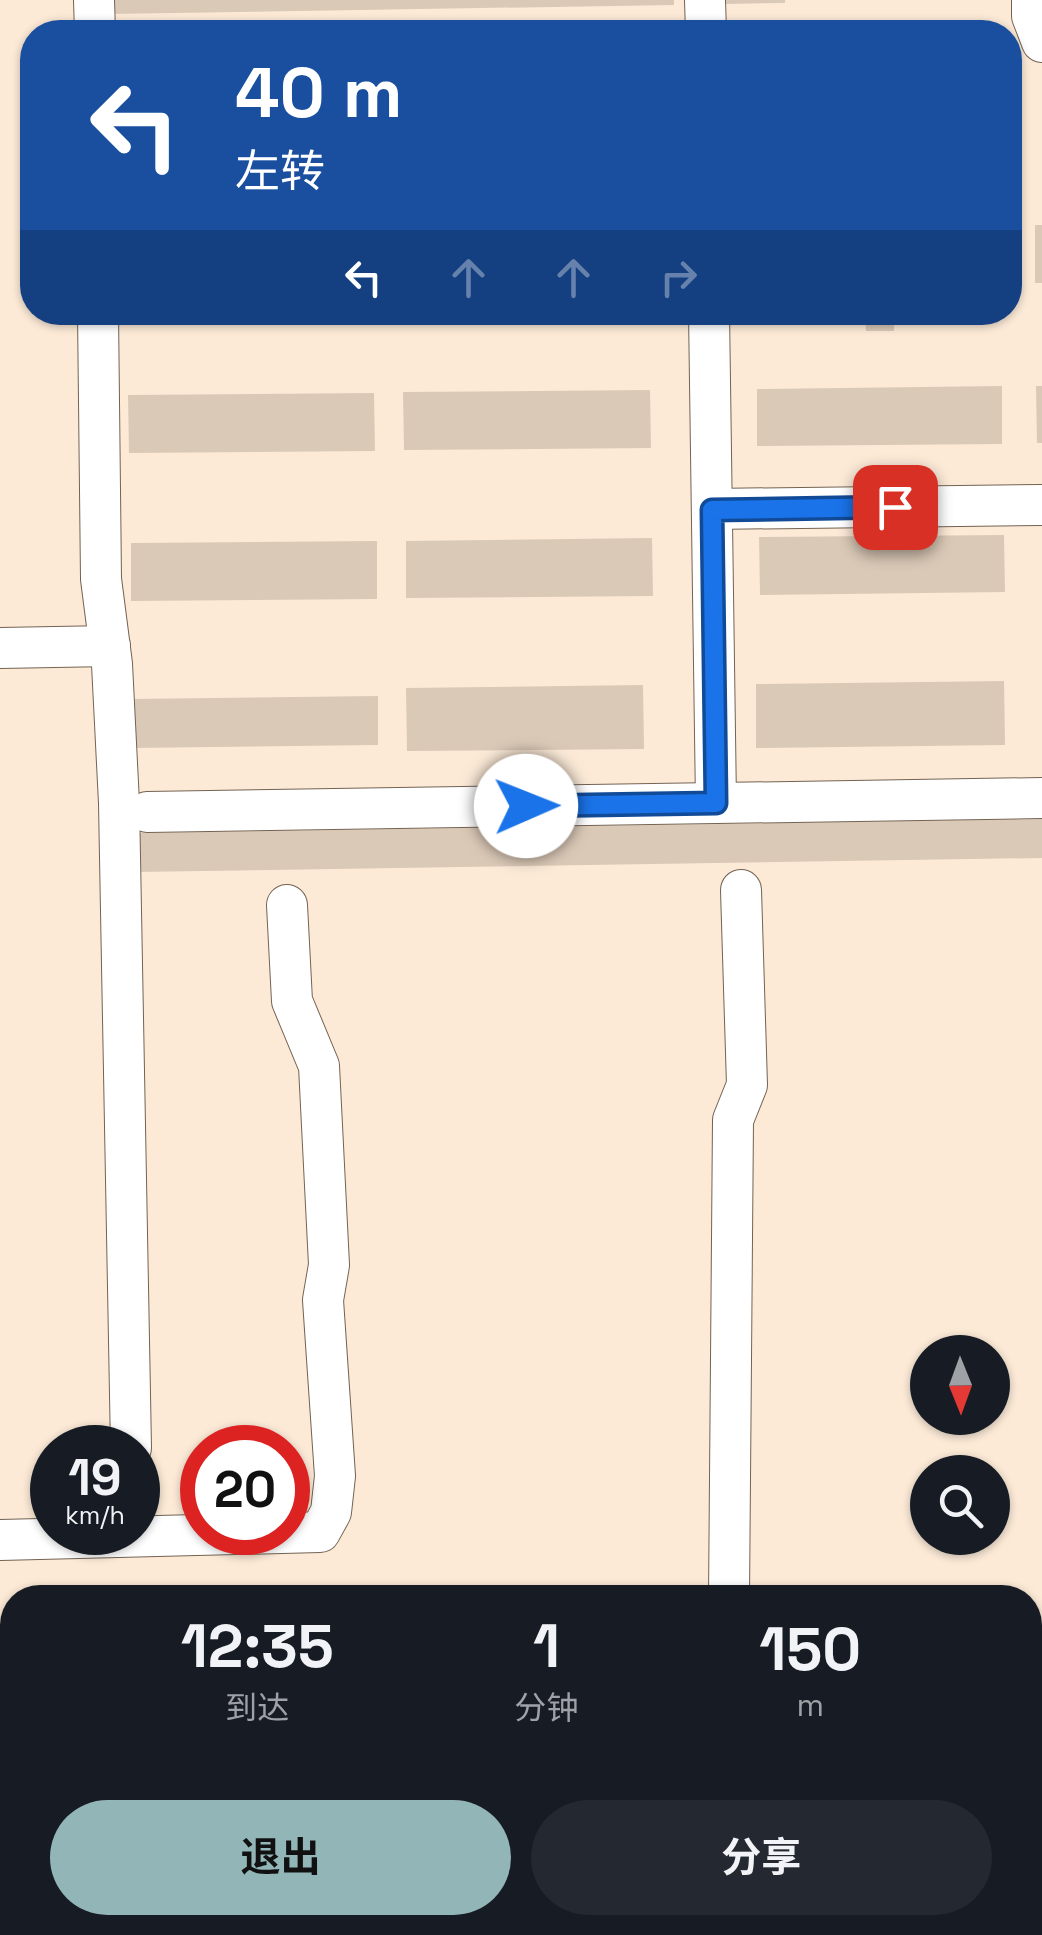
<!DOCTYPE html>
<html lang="zh">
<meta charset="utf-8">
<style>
body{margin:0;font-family:"Space Grotesk","Noto Sans SC",sans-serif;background:#242831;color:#f1f3f6;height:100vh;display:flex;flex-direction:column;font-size:38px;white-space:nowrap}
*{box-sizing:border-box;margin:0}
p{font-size:32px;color:#9ea1a6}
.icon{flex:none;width:55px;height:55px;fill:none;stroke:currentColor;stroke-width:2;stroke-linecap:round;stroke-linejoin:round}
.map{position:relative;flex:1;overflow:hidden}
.side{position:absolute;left:0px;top:1585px;width:1042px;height:350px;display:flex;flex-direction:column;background:#171b24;border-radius:40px 40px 0 0;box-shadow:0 2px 8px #0004}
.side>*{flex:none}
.hud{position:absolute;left:20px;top:20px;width:1002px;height:305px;border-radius:40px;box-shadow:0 2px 8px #0004;background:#1a4fa0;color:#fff;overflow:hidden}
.needle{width:65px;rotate:179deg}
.fabs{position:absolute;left:910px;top:1335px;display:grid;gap:20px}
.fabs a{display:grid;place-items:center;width:100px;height:100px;border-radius:50%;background:#171b24;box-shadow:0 2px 8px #0004;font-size:50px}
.speed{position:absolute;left:30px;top:1425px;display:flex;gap:20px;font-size:50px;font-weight:700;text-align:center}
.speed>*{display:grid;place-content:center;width:130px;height:130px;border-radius:50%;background:#171b24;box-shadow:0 2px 8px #0004;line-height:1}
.speed small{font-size:25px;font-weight:400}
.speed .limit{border:15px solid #d22;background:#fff;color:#111}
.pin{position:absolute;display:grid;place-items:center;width:85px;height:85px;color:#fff;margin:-42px;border-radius:20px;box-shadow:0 5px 15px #0006}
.me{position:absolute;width:110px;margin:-55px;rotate:89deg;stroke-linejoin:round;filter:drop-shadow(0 0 8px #0008)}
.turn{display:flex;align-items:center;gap:35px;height:210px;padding:0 50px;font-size:45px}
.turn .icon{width:130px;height:130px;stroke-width:2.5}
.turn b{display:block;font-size:70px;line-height:85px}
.lanes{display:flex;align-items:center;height:95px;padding:0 50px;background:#0003;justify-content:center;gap:50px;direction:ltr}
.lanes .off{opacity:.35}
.eta{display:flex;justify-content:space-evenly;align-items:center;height:170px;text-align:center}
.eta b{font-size:60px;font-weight:700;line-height:70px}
.action{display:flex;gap:20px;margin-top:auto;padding:20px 50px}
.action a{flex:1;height:115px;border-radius:60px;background:#92b5b7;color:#111;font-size:40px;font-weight:700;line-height:115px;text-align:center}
.action a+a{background:#242831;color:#f1f3f6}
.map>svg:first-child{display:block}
.building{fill:#dbc9b7}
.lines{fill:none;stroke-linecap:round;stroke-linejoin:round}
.minor-casing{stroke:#736353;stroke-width:42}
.minor{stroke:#fff;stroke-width:40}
.route-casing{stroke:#114b97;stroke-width:25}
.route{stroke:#1a73e8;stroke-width:18}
</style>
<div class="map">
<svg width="1042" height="1935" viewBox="0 0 1042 1935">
<rect width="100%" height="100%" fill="#fcead7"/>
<!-- building -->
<g class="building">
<path d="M110,0h564v5l-564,9z"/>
<path d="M723,0h62v3l-62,1z"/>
<rect x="1035" y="225" width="7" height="58"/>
<path d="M865,312h29v19h-28z"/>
<path d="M1002,386v58l-245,2v-57z"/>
<path d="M1036,386h6v57h-5z"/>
<path d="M650,390l1,58 -247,2 -1,-58z"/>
<path d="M374,393l1,58 -246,2 -1,-58z"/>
<path d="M1004,535l1,57 -245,3 -1,-58z"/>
<path d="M652,538l1,58 -247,2v-57z"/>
<path d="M377,541v58l-246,2v-58z"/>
<path d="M1004,681l1,64 -249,3v-64z"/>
<path d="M643,685l1,64 -237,2 -1,-63z"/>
<path d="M378,696v49l-247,3 -1,-49z"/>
<path d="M1042,819v39l-906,14 -1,-39z"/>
</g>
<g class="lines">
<defs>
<g id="minor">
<path d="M94,0l1,32"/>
<path d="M705,0l1,32"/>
<path d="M1032,0v16l10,26"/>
<path d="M98,312l3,267 11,85 7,139 12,645"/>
<path d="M709,312l7,491"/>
<path d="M712,509l330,-4"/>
<path d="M0,648l110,-2"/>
<path d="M147,812l895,-14"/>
<path d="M0,1540l320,-8 11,-20 4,-36 -12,-176 6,-35 -10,-199 -27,-65 -5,-96"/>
<path d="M729,1598l4,-478 14,-35 -6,-195"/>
<path d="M727,1935v-13"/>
</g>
</defs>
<!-- minor casing -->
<use href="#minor" class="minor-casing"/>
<!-- minor -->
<use href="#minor" class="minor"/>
</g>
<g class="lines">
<defs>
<path id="route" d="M526,806l190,-3 -4,-293 183,-3"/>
</defs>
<!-- route casing -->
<use href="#route" class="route-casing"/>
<!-- route -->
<use href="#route" class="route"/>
</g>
</svg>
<div class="fabs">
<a><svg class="needle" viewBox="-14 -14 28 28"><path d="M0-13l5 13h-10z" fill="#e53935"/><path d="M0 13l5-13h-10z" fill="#9ea1a6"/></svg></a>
<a><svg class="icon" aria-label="search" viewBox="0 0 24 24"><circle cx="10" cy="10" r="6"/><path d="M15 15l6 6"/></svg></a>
</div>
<div class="speed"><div>19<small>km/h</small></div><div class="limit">20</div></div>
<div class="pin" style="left:895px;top:507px;background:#d93025"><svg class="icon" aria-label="arrive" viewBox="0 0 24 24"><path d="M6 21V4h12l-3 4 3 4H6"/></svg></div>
<svg class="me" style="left:526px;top:806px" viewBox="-20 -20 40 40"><circle r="19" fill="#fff"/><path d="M0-13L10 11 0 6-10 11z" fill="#1a73e8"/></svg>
<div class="hud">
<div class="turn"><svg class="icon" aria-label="left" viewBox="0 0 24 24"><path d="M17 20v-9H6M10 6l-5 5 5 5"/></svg><div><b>40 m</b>左转</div></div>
<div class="lanes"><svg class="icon" aria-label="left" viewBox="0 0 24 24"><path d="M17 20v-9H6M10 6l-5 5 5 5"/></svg><svg class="icon off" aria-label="ahead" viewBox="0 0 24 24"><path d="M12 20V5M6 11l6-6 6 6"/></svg><svg class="icon off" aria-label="ahead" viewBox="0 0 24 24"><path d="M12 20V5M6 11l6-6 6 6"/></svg><svg class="icon off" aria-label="right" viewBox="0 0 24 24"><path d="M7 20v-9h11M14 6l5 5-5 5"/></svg></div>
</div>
<section class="side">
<div class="eta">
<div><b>12:35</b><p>到达</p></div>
<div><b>1</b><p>分钟</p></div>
<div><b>150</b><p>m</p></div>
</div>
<div class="action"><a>退出</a><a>分享</a></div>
</section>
</div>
